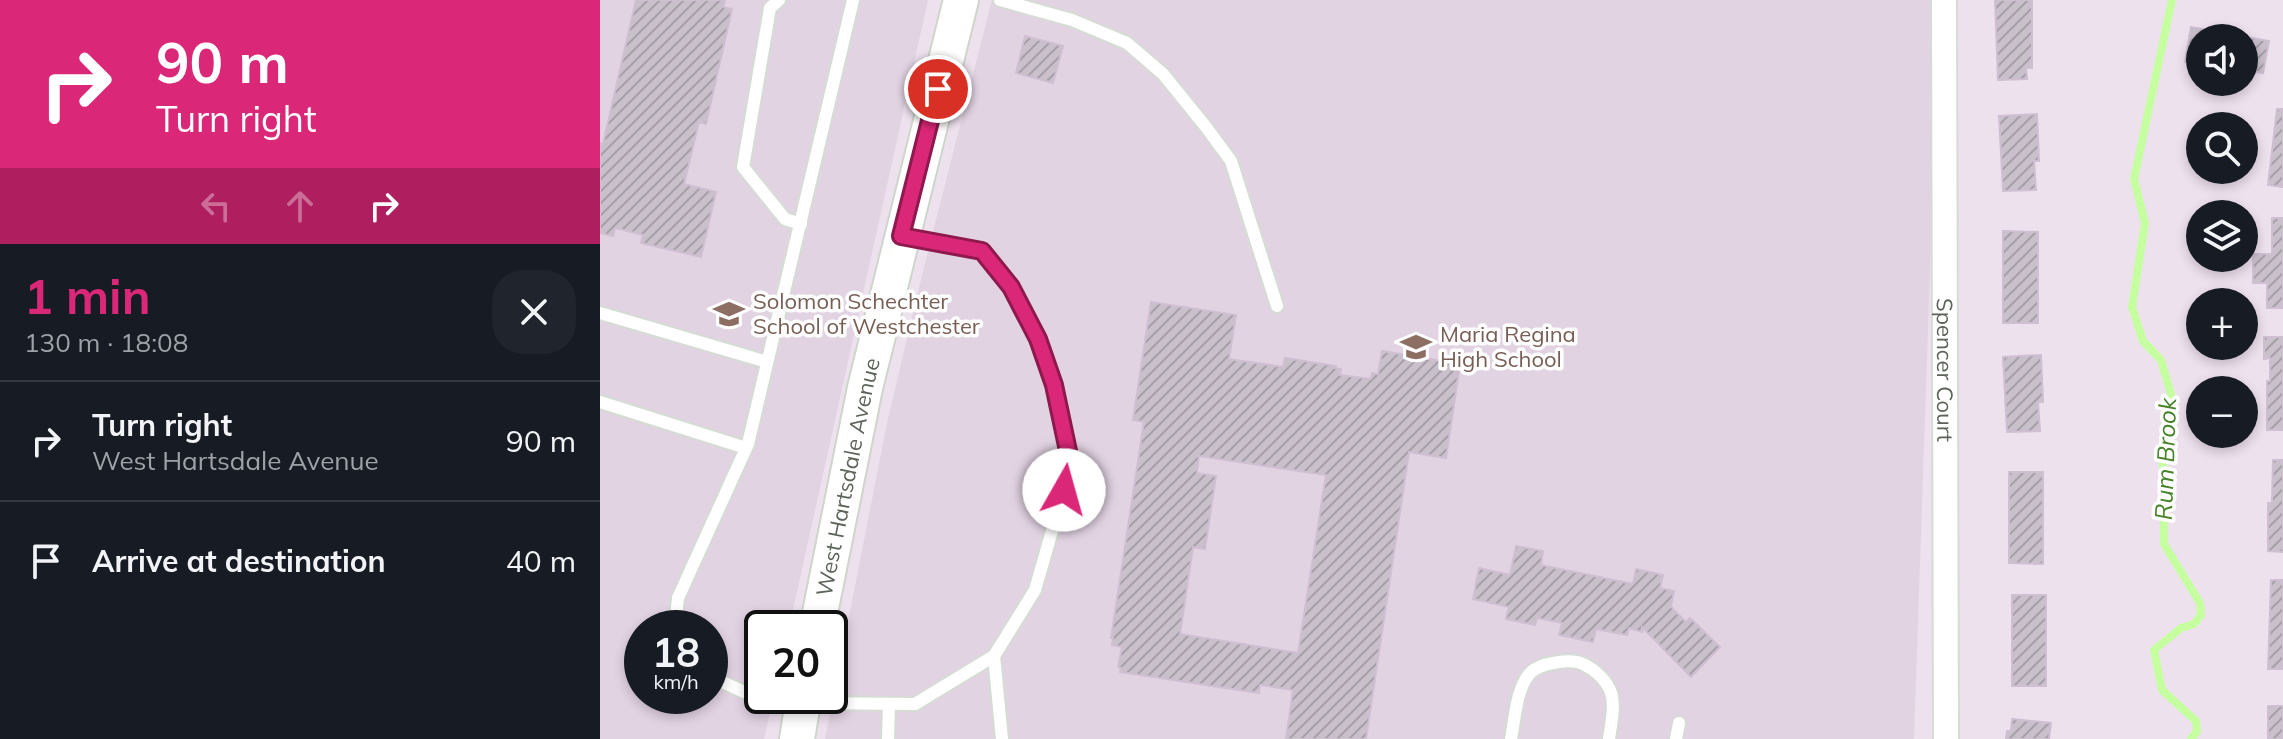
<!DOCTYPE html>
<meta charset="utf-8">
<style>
body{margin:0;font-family:Mulish,sans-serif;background:#20242c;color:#f1f3f6;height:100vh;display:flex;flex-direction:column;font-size:30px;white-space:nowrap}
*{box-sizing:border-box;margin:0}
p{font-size:26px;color:#9ea1a6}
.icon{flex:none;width:44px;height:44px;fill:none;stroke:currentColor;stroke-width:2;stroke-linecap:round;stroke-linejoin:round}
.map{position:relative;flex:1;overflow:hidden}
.side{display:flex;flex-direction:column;background:#171b24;width:600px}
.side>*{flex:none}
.top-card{background:#db2777;color:#fff;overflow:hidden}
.controls{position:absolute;left:1586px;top:24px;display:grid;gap:16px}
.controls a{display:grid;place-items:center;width:72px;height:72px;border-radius:50%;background:#171b24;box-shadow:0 4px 12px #0003;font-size:40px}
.speed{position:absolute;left:24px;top:610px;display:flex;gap:16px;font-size:40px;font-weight:700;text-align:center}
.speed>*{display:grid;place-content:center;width:104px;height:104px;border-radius:50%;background:#171b24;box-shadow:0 4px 12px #0003;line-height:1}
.speed small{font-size:20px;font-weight:400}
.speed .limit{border:4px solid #111;border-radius:12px;background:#fff;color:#111}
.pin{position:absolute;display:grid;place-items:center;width:68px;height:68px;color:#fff;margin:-34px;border:4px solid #fff;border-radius:50%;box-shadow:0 2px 8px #0007}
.me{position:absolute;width:88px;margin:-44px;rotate:7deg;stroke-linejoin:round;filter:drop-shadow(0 0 6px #0008)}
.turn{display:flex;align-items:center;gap:28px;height:168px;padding:0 24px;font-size:36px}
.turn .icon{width:104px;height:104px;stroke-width:2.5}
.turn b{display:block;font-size:56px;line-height:68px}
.lanes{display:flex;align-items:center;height:76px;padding:0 24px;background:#0003;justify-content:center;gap:40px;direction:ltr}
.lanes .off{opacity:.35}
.round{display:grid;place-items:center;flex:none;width:84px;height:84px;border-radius:32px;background:#20242c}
.overview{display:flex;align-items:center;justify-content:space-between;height:136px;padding:0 24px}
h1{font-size:48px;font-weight:700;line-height:60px;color:#db2777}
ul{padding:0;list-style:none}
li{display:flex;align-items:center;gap:24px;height:120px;padding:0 24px;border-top:2px solid #363941}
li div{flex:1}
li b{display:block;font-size:30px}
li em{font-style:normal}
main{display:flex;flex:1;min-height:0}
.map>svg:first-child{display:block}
.education{fill:#e2d3e3;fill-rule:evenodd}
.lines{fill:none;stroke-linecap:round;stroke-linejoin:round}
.stream{stroke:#c5ffa0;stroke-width:8}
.building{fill:url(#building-hatch);stroke:#d0bed3;stroke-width:2;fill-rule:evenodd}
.service-casing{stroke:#d5dcd4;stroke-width:16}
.minor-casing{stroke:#d5dcd4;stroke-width:28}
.secondary-casing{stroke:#ced6cc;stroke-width:38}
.service{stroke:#fff;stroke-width:12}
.minor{stroke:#fff;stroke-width:24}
.secondary{stroke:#fff;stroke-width:34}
.route-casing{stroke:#8e194d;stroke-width:20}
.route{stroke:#db2777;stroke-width:14}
.labels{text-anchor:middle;stroke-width:7;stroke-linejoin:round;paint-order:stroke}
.education-label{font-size:22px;fill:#785e54;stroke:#fff;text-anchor:start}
.street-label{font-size:22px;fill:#5c6359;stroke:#fff}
.water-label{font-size:24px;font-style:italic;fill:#458228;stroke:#fff}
</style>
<main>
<section class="side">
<div class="top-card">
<div class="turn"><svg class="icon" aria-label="right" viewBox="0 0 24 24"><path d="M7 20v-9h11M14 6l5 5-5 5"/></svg><div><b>90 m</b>Turn right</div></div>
<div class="lanes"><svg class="icon off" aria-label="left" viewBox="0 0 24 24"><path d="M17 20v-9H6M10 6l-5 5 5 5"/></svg><svg class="icon off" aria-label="ahead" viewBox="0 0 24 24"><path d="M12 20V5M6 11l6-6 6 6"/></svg><svg class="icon" aria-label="right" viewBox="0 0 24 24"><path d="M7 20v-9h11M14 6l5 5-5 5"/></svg></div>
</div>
<div class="overview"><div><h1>1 min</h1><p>130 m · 18:08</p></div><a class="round"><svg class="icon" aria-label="close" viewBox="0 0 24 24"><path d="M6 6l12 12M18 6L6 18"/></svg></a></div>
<ul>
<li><svg class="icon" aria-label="right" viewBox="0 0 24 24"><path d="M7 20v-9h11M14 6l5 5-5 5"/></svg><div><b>Turn right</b><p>West Hartsdale Avenue</p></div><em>90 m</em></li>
<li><svg class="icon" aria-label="arrive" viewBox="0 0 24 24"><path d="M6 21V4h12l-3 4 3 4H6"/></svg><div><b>Arrive at destination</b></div><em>40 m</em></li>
</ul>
</section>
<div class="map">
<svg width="1683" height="739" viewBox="0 0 1683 739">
<defs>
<pattern id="building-hatch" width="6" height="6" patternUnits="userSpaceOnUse" patternTransform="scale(2)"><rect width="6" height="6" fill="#c9c0cb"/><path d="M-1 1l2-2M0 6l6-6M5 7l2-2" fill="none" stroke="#a6a0a8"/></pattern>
</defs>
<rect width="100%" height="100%" fill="#ede1ee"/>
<!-- education -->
<g class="education">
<path d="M0,0h328l-139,628h-27v68h12l-10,43h-164zM42,628h68v68h-68z"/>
<path d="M392,0h939v242l-17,497h-1089l62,-316 36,-152z"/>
</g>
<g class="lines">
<!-- stream -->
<path class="stream" d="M1572,0l-38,179 11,44 -13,84 11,34 18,19 12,41 -7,14 -3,45 1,84 36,59 1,12 -7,9 -13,4 -27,22 8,40 34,31 1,10 -6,8"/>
</g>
<!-- building -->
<g class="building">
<path d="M36,0h89l-2,7 9,2 -26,115 -7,-2 -15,62 32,8 -15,65 -60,-14 2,-8 -28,-7 -2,8 -13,-3v-90l3,1z"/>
<path d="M1395,0h37v68h-6l1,11 -29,1z"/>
<path d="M1591,27l78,14 -6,32 -19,-3v-32h-44v26l-15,-2z"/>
<path d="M425,36l38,10 -10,37 -37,-10z"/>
<path d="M1677,109h6v78l-15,-2z"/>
<path d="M1437,114l2,47h-5l2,29 -33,1 -4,-75z"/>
<path d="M1672,218h11v90h-16v-25h-14v-29h19z"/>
<path d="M1403,231l35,1v91h-35z"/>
<path d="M551,302l85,13 -7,44 54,8 2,-9 51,8 -1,2 6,1 -1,6 31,4 1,-6 6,1 4,-23 78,13 -14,94 -37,-6 -43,287h-80l7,-49 -33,-5 -1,8 -139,-21 1,-4 -3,-1 4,-20 -10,-2 1,-7h-2l33,-216 -11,-2zM599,456l127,19 -28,178 -118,-19 13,-87 12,2 11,-73 -19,-3z"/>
<path d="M1664,337h19v93h-16v-49h3v-23l-6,1z"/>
<path d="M1441,355l2,47h-5l2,29 -33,1 -4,-75z"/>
<path d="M1673,460h10v92l-15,-1v-48h4z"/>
<path d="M1409,472h34v92l-34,-1z"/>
<path d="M916,546l27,5 -2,14 92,19 3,-15 27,6 -3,13 14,3 -3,15 2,3 13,13 4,-4 30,29 -29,30 -49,-50v5l-13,-4 -2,7 -31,-6 -3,13 -34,-7 3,-12 -25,-5 -2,7 -29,-6 3,-12 -36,-8 6,-31 31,7z"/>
<path d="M1671,580h12v89h-15z"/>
<rect x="1412" y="595" width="34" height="91"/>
<rect x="1668" y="706" width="15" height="33"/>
<path d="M1412,719l39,4 -2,16h-43l1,-8h4z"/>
</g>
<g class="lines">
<defs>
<g id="service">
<path d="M179,0l-9,8 -27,159 42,52 16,5"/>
<path d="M400,0l72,20 55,23 36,31 43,53 25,34 46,145"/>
<path d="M0,313l167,49"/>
<path d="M0,402l146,46"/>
<path d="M75,628l3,-30 70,-154 105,-444"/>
<path d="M394,656l8,83"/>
<path d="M110,676l34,16 18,4"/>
<path d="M164,696l39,7 112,1 79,-48 41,-66 36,-125 -17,-80 -16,-46 -27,-52 -29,-36 -78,-14"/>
<path d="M288,739l1,-35"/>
<path d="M911,739c4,-20 5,-50 19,-66 10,-10 41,-15 53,-9 11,5 22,15 27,26 6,14 1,34 -1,49"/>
<path d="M1076,739l3,-16"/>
</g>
<g id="minor">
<path id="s1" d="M1344,0l2,739"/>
</g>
<g id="secondary">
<path id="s2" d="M217,628l48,-240 96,-388"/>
<path d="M197,739l7,-43"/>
</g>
</defs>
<!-- service casing -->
<use href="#service" class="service-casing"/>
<!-- minor casing -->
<use href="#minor" class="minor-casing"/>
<!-- secondary casing -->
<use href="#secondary" class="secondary-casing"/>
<!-- service -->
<use href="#service" class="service"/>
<!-- minor -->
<use href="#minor" class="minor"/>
<!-- secondary -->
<use href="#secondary" class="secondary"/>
</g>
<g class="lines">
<defs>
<path id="route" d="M338,89l-37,147 81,15 29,36 27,52 16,46 17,80 -7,25"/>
</defs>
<!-- route casing -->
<use href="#route" class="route-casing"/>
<!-- route -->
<use href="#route" class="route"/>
</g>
<!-- icons -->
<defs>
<symbol id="school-bare" viewBox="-9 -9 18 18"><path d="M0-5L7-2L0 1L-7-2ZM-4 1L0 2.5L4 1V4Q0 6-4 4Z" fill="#8d6e63" stroke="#fff" stroke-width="2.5" paint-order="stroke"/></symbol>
</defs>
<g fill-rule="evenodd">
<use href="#school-bare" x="107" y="292" width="44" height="44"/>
<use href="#school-bare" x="794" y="325" width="44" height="44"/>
</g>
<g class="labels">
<!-- education labels -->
<g class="education-label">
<text x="153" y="309">Solomon Schechter<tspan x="153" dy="25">School of Westchester</tspan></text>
<text x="840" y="342">Maria Regina<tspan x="840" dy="25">High School</tspan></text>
</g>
<!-- street labels -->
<g class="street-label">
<text dy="8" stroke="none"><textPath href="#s1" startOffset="370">Spencer Court</textPath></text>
<text dy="8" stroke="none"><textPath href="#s2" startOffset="154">West Hartsdale Avenue</textPath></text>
</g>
<!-- water labels -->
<g class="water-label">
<text transform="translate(1566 459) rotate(-88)" y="8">Rum Brook</text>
</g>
</g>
</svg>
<div class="controls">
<a><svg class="icon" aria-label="sound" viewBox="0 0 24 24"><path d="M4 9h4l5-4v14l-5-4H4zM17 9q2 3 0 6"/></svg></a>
<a><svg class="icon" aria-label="search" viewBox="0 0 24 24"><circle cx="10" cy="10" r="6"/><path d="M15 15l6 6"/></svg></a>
<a><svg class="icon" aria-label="layers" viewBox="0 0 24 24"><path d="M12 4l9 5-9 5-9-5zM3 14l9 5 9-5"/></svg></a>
<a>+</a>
<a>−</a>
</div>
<div class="speed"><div>18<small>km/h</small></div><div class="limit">20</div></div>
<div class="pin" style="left:338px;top:89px;background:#d93025"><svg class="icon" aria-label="arrive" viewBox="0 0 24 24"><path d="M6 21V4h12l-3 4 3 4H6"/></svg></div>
<svg class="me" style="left:464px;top:490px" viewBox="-20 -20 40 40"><circle r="19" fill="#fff"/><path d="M0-13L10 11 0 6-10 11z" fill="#db2777"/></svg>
</div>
</main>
